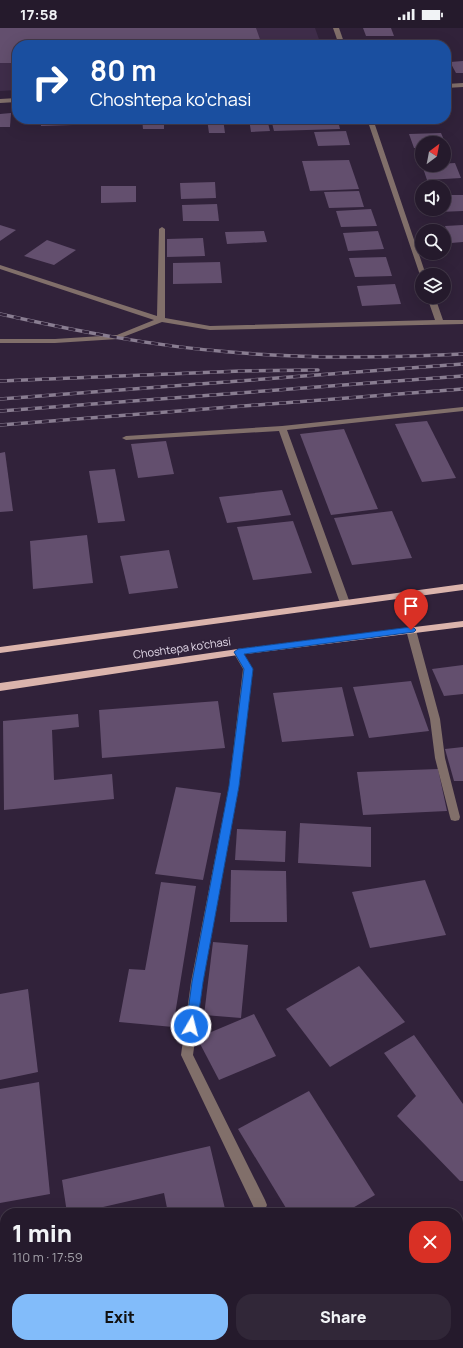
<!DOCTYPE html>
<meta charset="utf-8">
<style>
body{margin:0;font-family:Manrope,sans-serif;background:#312738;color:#f1f3f6;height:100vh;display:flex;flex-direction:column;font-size:15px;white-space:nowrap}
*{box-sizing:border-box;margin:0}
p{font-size:13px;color:#a3a1a9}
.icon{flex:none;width:22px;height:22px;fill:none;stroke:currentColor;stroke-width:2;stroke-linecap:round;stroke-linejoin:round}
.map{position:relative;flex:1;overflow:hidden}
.side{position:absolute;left:0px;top:1180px;width:463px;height:140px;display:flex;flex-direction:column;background:#251a2c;border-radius:16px 16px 0 0;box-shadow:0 4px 16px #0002,0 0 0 1px #423848}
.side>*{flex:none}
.guide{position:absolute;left:12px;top:12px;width:439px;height:84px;border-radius:16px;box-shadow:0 4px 16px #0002,0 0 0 1px #423848;background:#1a4fa0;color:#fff;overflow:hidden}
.needle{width:26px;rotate:32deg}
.fabs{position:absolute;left:415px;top:108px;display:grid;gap:8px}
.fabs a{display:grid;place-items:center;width:36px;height:36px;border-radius:50%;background:#251a2c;box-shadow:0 4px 16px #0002,0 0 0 1px #423848;font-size:20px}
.pin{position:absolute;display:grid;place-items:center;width:34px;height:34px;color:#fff;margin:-41px -17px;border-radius:50% 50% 50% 0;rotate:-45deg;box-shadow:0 0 4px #0007}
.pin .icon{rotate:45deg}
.me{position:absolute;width:44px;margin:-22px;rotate:8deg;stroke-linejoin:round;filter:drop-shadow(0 0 3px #0008)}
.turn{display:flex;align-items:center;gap:14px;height:84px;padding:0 12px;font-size:18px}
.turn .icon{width:52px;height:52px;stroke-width:2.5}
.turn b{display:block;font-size:28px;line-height:34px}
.round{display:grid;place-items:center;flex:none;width:42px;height:42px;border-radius:16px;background:#312738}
.summary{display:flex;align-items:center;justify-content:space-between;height:68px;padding:0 12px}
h1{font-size:24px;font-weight:800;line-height:30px}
.button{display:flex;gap:8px;margin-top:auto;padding:8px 12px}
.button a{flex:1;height:46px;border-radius:16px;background:#82bcfa;color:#111;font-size:16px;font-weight:800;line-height:46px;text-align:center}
.button a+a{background:#312738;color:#f1f3f6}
.status{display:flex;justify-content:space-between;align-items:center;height:28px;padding:0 20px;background:#251a2c;direction:ltr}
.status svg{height:11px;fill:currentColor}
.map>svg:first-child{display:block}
.built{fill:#3f2d4a}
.building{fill:#634f6e}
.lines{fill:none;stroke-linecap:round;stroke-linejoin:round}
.minor{fill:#816f6a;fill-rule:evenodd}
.major{fill:#dbb4ac;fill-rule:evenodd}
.rail-casing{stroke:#897d91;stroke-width:3.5}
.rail{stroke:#31223a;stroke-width:2.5;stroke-dasharray:7;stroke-linecap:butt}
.route{fill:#1a73e8;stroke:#114b97}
.labels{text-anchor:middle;stroke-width:3;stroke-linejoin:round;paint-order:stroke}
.street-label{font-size:11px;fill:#e4daea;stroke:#31223a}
</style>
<div class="status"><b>17:58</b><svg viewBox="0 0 49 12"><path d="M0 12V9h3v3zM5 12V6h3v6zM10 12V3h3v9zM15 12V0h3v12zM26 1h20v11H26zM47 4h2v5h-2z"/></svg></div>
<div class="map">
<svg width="463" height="1320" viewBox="0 0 463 1320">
<rect width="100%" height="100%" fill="#31223a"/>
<!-- built -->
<path class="built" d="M0,0h315l6,17h-304v45l-17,1z"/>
<!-- building -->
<g class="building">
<path d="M0,0h256l6,17h-245v18h-17z"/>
<path d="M363,0h28l3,8h-28z"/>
<path d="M368,13h28l2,4h-29z"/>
<path d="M463,33v12h-7l-6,-11z"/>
<path d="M11,85l-1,14h-10v-13z"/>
<path d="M41,91h32v6l-32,1z"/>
<path d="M104,91h32v4l-32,1z"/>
<path d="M142,91h62l1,4 -41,1v5h-21z"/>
<path d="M207,91h16l2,14h-16z"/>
<path d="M249,91h18l3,12 -19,1z"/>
<path d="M271,91h28l1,4 38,-2 2,8 -66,2z"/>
<path d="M346,103l4,14 -32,1 -4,-14z"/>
<path d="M441,105l6,14h-3v-4h-22v5h-8l-5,-14z"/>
<path d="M349,132l10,29 -49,2 -8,-30z"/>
<path d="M455,135l6,15 -34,2 -5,-15z"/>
<path d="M215,154l1,16 -35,1 -1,-16z"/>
<path d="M101,158h35v16l-35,1z"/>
<path d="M359,163l5,16 -35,1 -5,-16z"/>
<path d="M444,167h19v16l-24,1 -1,-3h6z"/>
<path d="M217,176l2,17h-36l-1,-16z"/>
<path d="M371,181l6,17 -36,1 -5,-16z"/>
<path d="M0,197l16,5 -16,11z"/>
<path d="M463,197v17l-12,1 -6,-17z"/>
<path d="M264,203l3,11 -40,2 -2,-12z"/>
<path d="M378,203l6,18 -36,2 -5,-18z"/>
<path d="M203,210l2,18 -38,1v-18z"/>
<path d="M47,212l29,10 -22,15 -30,-9z"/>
<path d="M386,229l6,19 -37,1 -6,-19z"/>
<path d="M220,234l2,21 -49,1v-21z"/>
<path d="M395,256l6,20 -39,2 -5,-20z"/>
<path d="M427,393l29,57 -34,4 -27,-58z"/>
<path d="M344,401l34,80 -47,6 -31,-81z"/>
<path d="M166,413l8,33 -36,4 -7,-34z"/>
<path d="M5,424l8,59 -13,1v-59z"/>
<path d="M115,441l10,52 -27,2 -9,-52z"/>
<path d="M282,462l9,25 -64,8 -8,-26z"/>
<path d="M392,483l20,47 -60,7 -18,-47z"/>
<path d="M293,493l19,52 -59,7 -16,-53z"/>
<path d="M87,507l6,48 -60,6 -3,-48z"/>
<path d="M169,522l9,38 -49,6 -9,-38z"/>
<path d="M463,637v29l-19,2 -12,-27z"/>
<path d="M411,653l18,50 -60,7 -16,-51z"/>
<path d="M342,659l12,49 -72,6 -9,-49z"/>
<path d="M218,673l7,47 -123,10 -3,-48z"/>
<path d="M78,686l1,13 -27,3 2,50 58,-6 2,25 -110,11 -1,-89z"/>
<path d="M463,719v34h-9l-9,-32z"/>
<path d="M438,741l9,42 -84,4 -6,-43z"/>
<path d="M176,759l45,6 -18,87 -48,-6z"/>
<path d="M300,795l71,4v40l-73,-4z"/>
<path d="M237,801l49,2 -1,31 -50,-2z"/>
<path d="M231,842l55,1 1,51h-57z"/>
<path d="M425,852l21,55 -76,13 -18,-56z"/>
<path d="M161,854l35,4 -23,141 -54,-5 10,-53 16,1z"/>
<path d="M213,914l35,3 -7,73 -37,-3z"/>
<path d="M359,938l46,56 -75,45 -44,-58z"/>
<path d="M28,961l10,83 -38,8v-86z"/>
<path d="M254,986l22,42 -57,24 -22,-42z"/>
<path d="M414,1007l49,69v77h-3l-63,-65 19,-20 -32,-43z"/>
<path d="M39,1054l11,112 -50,9v-114z"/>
<path d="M309,1063l66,104 -31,18h-55l-51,-84z"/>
<path d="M210,1118l16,67h-58l-4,-20 -87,20h-10l-5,-33z"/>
<path d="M5,1265v49l-5,2v-49z"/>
</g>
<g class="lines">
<!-- minor -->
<g class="minor">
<path d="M333,0h6l6,17h-6z"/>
<path d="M463,55v4l-17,1v-4z"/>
<path d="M17,70v4l-17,1v-4z"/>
<path d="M367,91h6l53,156h-4v2l-2,-2z"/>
<path d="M162,199l3,2v89l45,8 225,-6 -8,-23h8l8,23h20v4l-253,6 -48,-8 -44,17 -63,4h-55v-4h55l62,-4 37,-15 -154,-51v-4l157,51 2,-87z"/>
<path d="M463,379v4l-176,19 63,173 -5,3 -5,-3 -61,-172 -153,9 -4,-2 4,-2 156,-10z"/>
<path d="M411,599l5,3 24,89 5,39 15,59 -1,3 -4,1 -4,-1 -1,-3 -15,-59 -5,-39 -24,-89z"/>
<path d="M238,621l3,1 12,19 -14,117 -36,196 -10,73 72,145 2,5 -2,5 -5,2 -5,-2 -74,-155 10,-73 38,-196 14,-117 -10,-17z"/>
</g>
<!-- major -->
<g class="major">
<path d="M463,556v6l-463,63v-6z"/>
<path d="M463,593v6l-225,28 -238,36v-8l238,-34z"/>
</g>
<defs>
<g id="rail">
<path d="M0,286c76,17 152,32 230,38 78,7 155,6 233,2"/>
<path d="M0,353l241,-10 77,-1"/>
<path d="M0,371l463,-35"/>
<path d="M0,383l463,-35"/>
<path d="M0,397l463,-36"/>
</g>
</defs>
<!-- rail casing -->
<use href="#rail" class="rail-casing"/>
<!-- rail -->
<use href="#rail" class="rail"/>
</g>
<!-- route -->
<path class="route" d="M411,599l3,1 2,2 -2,2 -170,22 9,15 -14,117 -36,196 -6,44 -2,3 -4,2 -4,-2 -1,-3 6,-44 37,-196 15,-117 -10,-17 4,-3z"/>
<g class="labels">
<!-- street labels -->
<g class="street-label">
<text transform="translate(182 620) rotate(-8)" y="4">Choshtepa ko'chasi</text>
</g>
</g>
</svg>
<div class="fabs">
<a><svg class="needle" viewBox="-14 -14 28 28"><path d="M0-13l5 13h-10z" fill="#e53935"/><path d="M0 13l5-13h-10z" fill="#a3a1a9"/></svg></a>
<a><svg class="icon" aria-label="sound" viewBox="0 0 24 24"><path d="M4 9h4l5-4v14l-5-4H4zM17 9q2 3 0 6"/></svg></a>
<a><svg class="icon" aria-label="search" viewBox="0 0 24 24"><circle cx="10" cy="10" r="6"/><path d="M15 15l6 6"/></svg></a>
<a><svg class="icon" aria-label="layers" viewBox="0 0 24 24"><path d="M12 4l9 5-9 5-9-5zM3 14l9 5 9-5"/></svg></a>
</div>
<div class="pin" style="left:411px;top:602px;background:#d93025"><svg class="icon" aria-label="arrive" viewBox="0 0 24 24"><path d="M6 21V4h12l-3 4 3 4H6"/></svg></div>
<svg class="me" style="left:191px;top:998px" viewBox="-20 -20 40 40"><circle r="17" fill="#1a73e8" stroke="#fff" stroke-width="3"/><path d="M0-11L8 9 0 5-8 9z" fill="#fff"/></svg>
<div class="guide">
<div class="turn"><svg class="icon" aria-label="right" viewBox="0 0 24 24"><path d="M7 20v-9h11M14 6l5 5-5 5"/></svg><div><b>80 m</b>Choshtepa ko'chasi</div></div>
</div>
<section class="side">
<div class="summary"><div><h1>1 min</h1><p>110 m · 17:59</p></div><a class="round" style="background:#d93025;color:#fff"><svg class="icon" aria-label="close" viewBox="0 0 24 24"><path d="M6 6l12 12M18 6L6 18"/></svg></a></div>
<div class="button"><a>Exit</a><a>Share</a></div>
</section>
</div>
